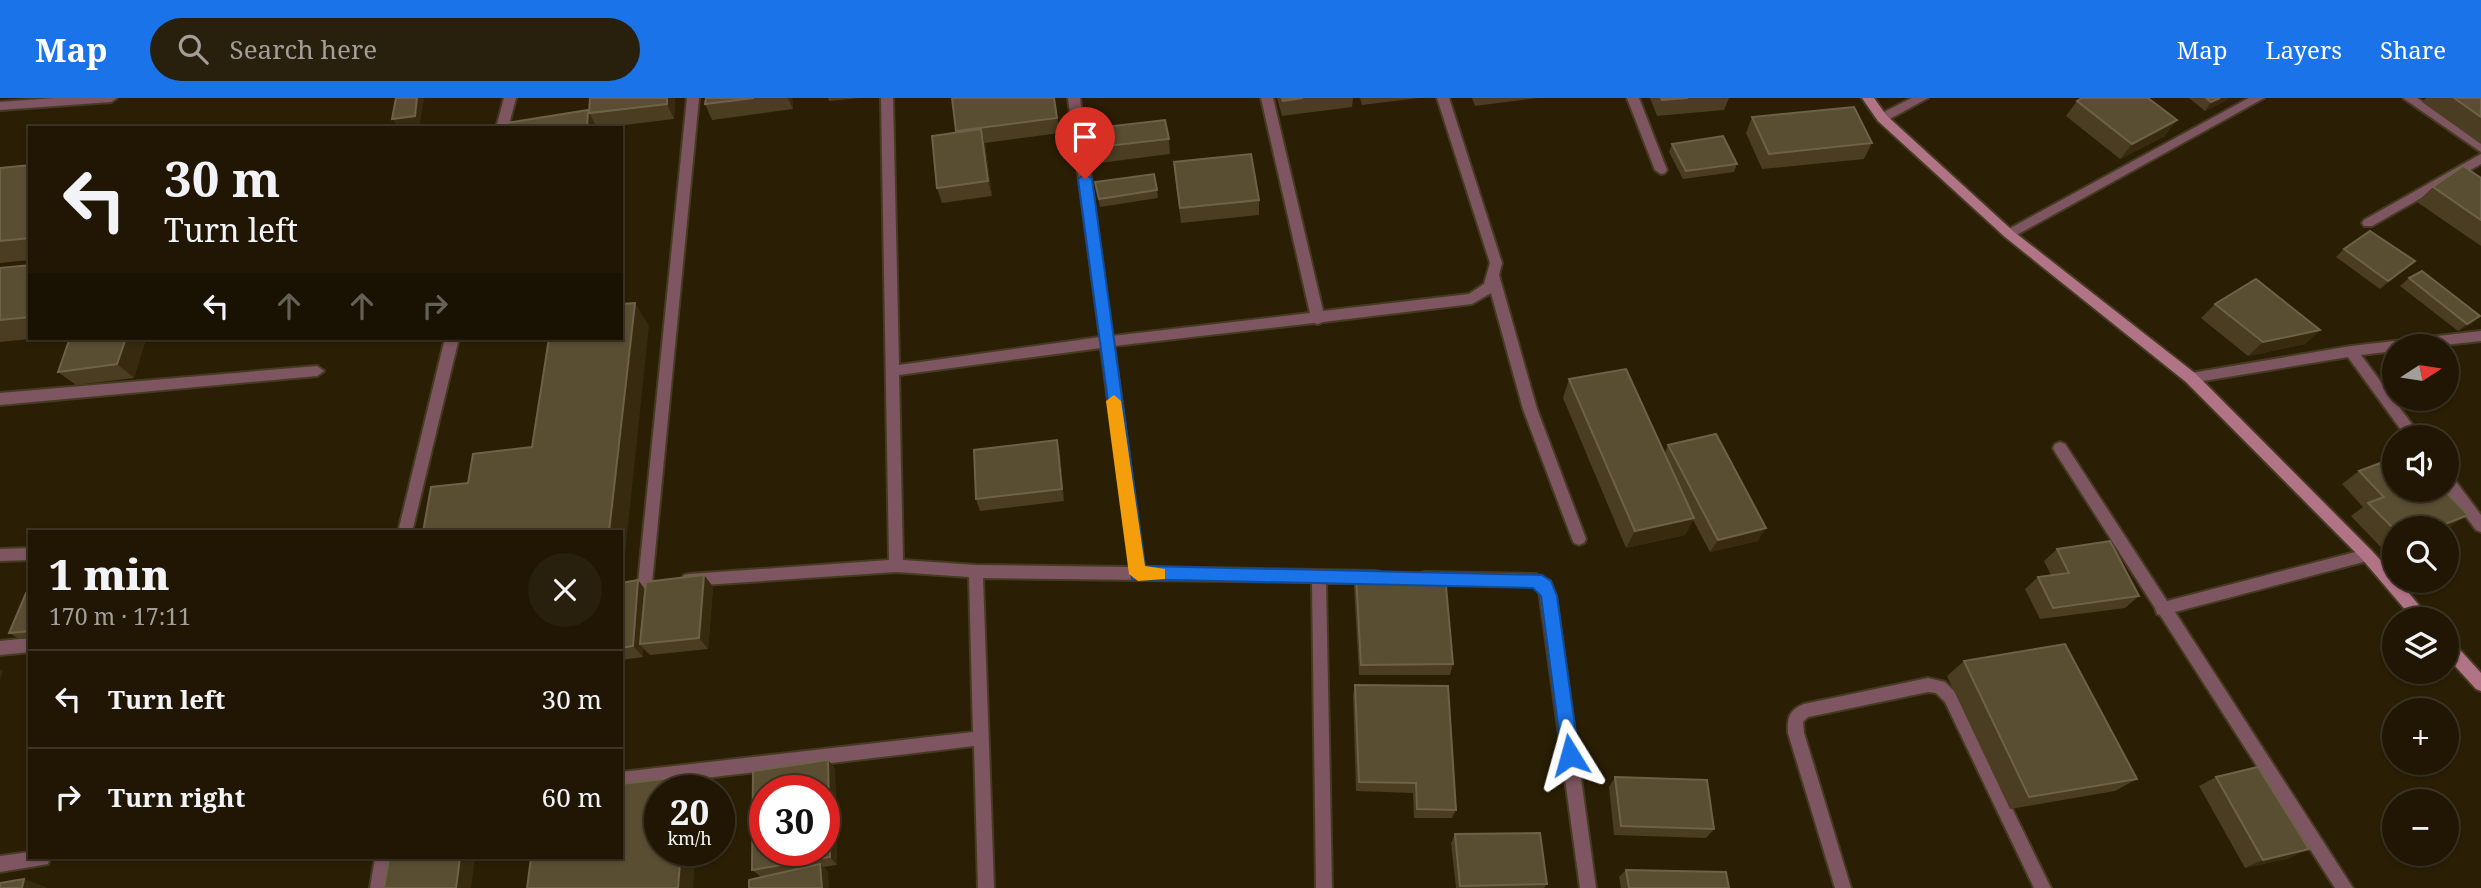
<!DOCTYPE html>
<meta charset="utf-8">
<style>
body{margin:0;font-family:"Noto Serif",serif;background:#281f0d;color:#f1f3f6;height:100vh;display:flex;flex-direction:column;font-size:26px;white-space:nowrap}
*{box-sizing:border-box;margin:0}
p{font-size:23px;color:#a29f9a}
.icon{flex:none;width:38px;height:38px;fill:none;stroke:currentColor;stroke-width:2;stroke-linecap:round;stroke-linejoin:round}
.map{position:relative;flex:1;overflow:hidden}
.sheet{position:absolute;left:28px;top:432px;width:595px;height:329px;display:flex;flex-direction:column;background:#201603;border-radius:0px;box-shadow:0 2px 5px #0004,0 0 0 2px #3d3525}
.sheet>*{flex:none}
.guide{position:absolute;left:28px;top:28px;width:595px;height:214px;border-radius:0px;box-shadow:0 2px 5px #0004,0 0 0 2px #3d3525;background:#201603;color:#f1f3f6;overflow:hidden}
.needle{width:46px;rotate:78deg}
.controls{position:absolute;left:2382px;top:236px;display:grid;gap:14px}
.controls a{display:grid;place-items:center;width:77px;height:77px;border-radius:50%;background:#201603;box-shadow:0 2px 5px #0004,0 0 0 2px #3d3525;font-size:35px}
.speed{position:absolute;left:644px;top:677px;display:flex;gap:14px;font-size:35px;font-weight:700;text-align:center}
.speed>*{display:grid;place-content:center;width:91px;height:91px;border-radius:50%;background:#201603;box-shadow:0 2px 5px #0004,0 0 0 2px #3d3525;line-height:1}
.speed small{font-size:18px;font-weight:400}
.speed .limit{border:10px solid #d22;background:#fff;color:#111}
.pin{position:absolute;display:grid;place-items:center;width:60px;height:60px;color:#fff;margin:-72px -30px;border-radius:50% 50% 50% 0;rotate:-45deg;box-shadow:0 0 7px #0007}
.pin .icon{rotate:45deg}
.me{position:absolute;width:77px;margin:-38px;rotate:352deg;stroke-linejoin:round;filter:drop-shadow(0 0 5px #0008)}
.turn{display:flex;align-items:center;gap:24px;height:147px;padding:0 21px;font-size:32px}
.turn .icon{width:91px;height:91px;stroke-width:2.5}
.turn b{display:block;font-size:49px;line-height:60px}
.lanes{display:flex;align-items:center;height:66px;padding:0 21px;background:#0003;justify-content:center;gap:35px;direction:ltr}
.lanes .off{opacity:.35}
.round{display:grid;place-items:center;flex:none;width:74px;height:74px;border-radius:37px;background:#281f0d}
.head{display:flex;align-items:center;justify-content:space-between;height:119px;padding:0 21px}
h1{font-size:42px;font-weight:800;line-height:52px}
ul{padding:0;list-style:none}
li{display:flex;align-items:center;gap:21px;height:98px;padding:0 21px;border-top:2px solid #3d3525}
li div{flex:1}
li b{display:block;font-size:26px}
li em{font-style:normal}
header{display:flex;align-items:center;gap:42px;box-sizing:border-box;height:98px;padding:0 35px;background:#1a73e8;color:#fff}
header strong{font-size:33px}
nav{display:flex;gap:38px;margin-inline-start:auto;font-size:24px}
.search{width:490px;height:63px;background:#281f0d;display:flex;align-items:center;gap:18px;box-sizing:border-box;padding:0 24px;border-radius:38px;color:#a29f9a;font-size:26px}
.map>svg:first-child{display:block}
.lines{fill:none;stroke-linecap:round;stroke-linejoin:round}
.street-casing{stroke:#463b22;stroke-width:4}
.secondary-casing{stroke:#463b22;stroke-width:4}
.street{fill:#7d5661;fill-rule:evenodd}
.secondary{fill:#b17486;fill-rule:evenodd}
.wall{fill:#4a3d21}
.shaded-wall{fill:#372a0e}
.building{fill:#594d32;stroke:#6d6249;stroke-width:2;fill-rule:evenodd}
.route{fill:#1a73e8;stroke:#114b97;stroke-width:2}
.slow{fill:#f59e0b}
</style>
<header>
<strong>Map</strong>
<div class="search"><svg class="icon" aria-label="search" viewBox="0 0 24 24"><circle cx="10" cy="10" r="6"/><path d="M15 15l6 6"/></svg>Search here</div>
<nav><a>Map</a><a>Layers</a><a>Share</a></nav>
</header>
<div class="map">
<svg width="2481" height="790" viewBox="0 0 2481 790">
<rect width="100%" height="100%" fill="#2a1e04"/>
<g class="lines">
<defs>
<g id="street">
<path d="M54,0h63l-6,4 -111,8v-8z"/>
<path d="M504,0h12l-8,30h-12z"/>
<path d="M687,0h12l-47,485 -2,5 -5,1 -5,-1 -2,-5z"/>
<path d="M881,0h12l6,267 201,-28 -32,-239h12l32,238 198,-23 -49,-215h12l50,213 146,-17 15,-10 6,-21 -53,-165h12l53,165 -3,12 38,134 49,130 -2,4 -5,2 -5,-2 -2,-4 -49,-130 -32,-116 -19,11 -149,18 -5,2 -4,-1 -200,23 30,221 231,4 5,1 2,5 -2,5 -5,1h-49l6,305h-16l-4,-306 -329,-4 11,310h-16l-4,-142 -353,42v-16l352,-40 -4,-155 -73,-5 -207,14 -5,-1 -2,-5 2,-5 5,-1 200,-14zM1101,250l29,219 -154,-2 -73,-5 -4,-185z"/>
<path d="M1627,0h12l28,72 -2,3 -4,1 -6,-4z"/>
<path d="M1912,0h16l-42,23h-8v-6z"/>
<path d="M2249,0h15l-251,139h-8l-2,-3 2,-3z"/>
<path d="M2403,0h14l64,44v10z"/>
<path d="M2481,56v10l-109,62h-8l-2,-3 2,-3z"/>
<path d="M2481,233v10l-46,5h-41v5l-33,4 61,83h-15l-59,-81 -157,26 -7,-5 7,-5 160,-27z"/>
<path d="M445,240h14l-47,194h-14z"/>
<path d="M317,268l7,5 -7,5 -317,29v-12z"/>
<path d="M2060,344l5,2 102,157 200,-52 5,2 2,4 -2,4 -5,2 -192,51 178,276h-18l-175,-273 -3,-1 -2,-6 -100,-156 -2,-4 2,-4z"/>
<path d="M2446,375l5,2 30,40v17l-5,-2 -30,-40z"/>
<path d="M30,450v12l-30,1v-12z"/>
<path d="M1426,474l110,2 14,7 6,15 40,292h-16l-41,-298 -5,-4 -108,-2 -5,-1 -2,-5 2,-5z"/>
<path d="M30,540v14l-30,3v-14z"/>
<path d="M1928,580l17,4 10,10 96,196h-17l-89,-186 -9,-9 -8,-1 -120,25 -5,5 1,11 47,155h-16l-47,-155c-1,-15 1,-23 16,-29z"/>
<path d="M30,754v6h20l-2,6 -48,8v-16z"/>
<path d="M375,760h16l-5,30h-16z"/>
</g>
<g id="secondary">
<path d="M1862,0h12l12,17 127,116 183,143 176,177 22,24v6h5l32,39h-17l-52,-61 -176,-177 -181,-145 -127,-116z"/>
<path d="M2446,540l5,2 30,33v18l-5,-2 -30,-33z"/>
</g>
</defs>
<!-- street casing -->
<use href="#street" class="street-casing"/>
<!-- secondary casing -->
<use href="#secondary" class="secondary-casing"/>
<!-- street -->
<use href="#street" class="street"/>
<!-- secondary -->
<use href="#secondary" class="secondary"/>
</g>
<!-- wall -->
<g class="wall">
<path d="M675,0l-1,21 -73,9h-4l-1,-2 -89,2 81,-18 1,2z"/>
<path d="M706,0h86l1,11 -81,11 -7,-16z"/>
<path d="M828,0h32l-31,3z"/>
<path d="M952,0h102l6,35 -75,10 7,53 -50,7 -5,-15 19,-55z"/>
<path d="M1277,0h76l-1,9 -70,9z"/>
<path d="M1360,0h59l-57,7z"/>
<path d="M1472,0h66l-63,8z"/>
<path d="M1650,0h79l-5,12 -67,6z"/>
<path d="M2189,0h39l-1,2 -22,11z"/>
<path d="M2426,0h55v46l-59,-42z"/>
<path d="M2077,3l88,35 -45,23 -54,-43z"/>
<path d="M1752,19l120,26 -8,16 -102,10 -16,-36z"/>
<path d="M1087,31l82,10 1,15 -78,10z"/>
<path d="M1672,46l65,20 -3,8 -51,7 -14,-27z"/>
<path d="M1174,64l85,38v15l-78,8 -6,-46z"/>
<path d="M30,67v95l-30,3v-95z"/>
<path d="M2481,80v68l-64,-44 16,-15z"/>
<path d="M1095,84l62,8 1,8 -58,9z"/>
<path d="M2344,151l62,20 -26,20 -44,-32z"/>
<path d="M30,167v73h10l-40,4v-74z"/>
<path d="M2409,180l71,38 -9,8 -13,7 -58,-45z"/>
<path d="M2215,206l105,26 -15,14 -57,12 -47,-38z"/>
<path d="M146,240l-12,40 -58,7 -18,-13z"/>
<path d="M1569,281l96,74 3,-8 90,96 -48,11 -17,-32 -8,15 -59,13 -63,-150z"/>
<path d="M1057,342l3,13 4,48 -84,10 -4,-12z"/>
<path d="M2359,373l90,57h-55v33l-43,-45 12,-9 -21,-23z"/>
<path d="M2057,451l82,47 -14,12 -85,11 -15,-30 13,-12 13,-2 -7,-14z"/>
<path d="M704,477l9,12 -5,62 -58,6 -7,-7v9l-22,3v-77l17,-3 7,10z"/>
<path d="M1356,477l97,89 -3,11h-91l-5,-88z"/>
<path d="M30,494v46l-10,1 -11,-6z"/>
<path d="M1964,563l173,118 -22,12 -105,18 -63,-133z"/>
<path d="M1355,587l101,125 -4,8h-38l-1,-25 -57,-2 -3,-95z"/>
<path d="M828,662l7,9 2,96 -14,2 5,5 -67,5 -9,-7z"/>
<path d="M1615,679l99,52 -8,9 -92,-3 -5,-48z"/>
<path d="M2216,679l74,81 -45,10 -46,-82z"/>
<path d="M1455,736l92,50 -3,4h-88l-5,-45z"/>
<path d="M1626,772l103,18h-108l-2,-11z"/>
</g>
<!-- shaded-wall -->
<g class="shaded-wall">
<path d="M417,0h7l-4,26 -22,3 -6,-8z"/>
<path d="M667,0h8l-1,21 -7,-15z"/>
<path d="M788,0h4l1,11z"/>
<path d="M2220,0h8l-1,2 -22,11 6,-9z"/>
<path d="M588,12l8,16v2h-9z"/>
<path d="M2177,22l-12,16 -45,23 12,-15z"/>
<path d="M981,31l4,16 7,51 -4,-15z"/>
<path d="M2415,163l-9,8 -26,20 8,-8z"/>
<path d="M635,205l14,23 -25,238 -3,-3v-29h-12z"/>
<path d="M2480,218l-9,8 -13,7 9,-7z"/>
<path d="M2320,232l-15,14 -57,12 15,-14z"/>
<path d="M126,240h20l-12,40 -17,-14z"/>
<path d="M1057,342l3,13 4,48 -2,-12z"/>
<path d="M2468,417l-19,13h-12l3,-2z"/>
<path d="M1694,420l-9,17 -59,13 9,-17z"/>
<path d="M1766,430l-8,13 -48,11 8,-12z"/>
<path d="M704,477l9,12 -5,62 -9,-11z"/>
<path d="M638,482l9,12 -7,52 3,4v9l-10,-11z"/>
<path d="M0,571l3,2 -3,10z"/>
<path d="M828,662l7,9 2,96 -7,-8z"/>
<path d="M688,678l13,12v3h-15z"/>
<path d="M2309,751l-19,9 -45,10 18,-8z"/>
<path d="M681,752h15l-3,38h-15z"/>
<path d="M460,760h15l-4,30h-15z"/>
<path d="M820,766l8,8 1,16h-7z"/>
<path d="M24,781l22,8v1h-24z"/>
</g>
<!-- building -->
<g class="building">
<path d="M396,0h21l-2,18 -23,3z"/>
<path d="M590,0h77v6l-78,9z"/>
<path d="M706,0h48l-49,6z"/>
<path d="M952,0h102l3,20 -101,13z"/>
<path d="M1282,0h21l-20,3z"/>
<path d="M1661,0h27l-26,2z"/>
<path d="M2082,0h66l29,22 -45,24 -55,-43z"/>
<path d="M2206,0h14l-9,4z"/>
<path d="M2454,0h27v19z"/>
<path d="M1854,9l18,36 -103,11 -17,-37z"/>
<path d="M588,12l-1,18h-80v-5z"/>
<path d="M1165,22l4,19 -79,9 -3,-19z"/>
<path d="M981,31l7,52 -51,7 -5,-52z"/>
<path d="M1723,38l14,28 -51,7 -14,-27z"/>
<path d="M1251,56l8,46 -79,8 -6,-46z"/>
<path d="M30,67v73l-30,3v-73z"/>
<path d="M2463,68l18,12v42l-48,-33z"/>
<path d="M1154,76l3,16 -58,9 -4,-17z"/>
<path d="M2370,133l45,30 -27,20 -44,-32z"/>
<path d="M30,167v52l-30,3v-52z"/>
<path d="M2422,173l58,45 -13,8 -58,-46z"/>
<path d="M2256,181l64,51 -57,12 -48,-38z"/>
<path d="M635,205l-26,229h-186l8,-45 37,-4 5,-29 59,-7 17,-109h72v-34z"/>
<path d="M70,240h56l-9,26 -59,8z"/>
<path d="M1626,271l68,149 -59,13 -66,-152z"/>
<path d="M1716,336l50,94 -48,12 -50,-95z"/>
<path d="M1057,342l5,49 -86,10 -2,-49z"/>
<path d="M2394,360v32h50l24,25 -28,11 2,2h-48v1l-26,-26 16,-6 -25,-26z"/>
<path d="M2110,443l29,55 -86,12 -15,-31 31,-4 -12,-24z"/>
<path d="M704,477l-5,63 -59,6 6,-62z"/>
<path d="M1356,477h89l8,89 -92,1z"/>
<path d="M638,482l-5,66 -12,2v-65z"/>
<path d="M30,494v39l-21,2 17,-40z"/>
<path d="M2065,546l72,135 -108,18 -65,-136z"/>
<path d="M1355,587l93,1 8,124 -39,-1 -1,-26 -57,-1z"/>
<path d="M828,662l2,97 -78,13 1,-99zM765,693h59v59h-59z"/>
<path d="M2258,669l51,82 -46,11 -47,-83z"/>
<path d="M688,678l-2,15h-26v59h21l-3,38h-151l4,-30h90v-74z"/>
<path d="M1615,679l92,3 7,49 -93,-3z"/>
<path d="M1540,735l7,51 -87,2 -5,-52z"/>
<path d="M389,760h71l-4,30h-72z"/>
<path d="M820,766l2,24h-73v-8z"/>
<path d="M1626,772l100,2 3,16h-100z"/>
<path d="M24,781l-2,9h-22v-5z"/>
</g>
<!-- route -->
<path class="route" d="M1085,76l7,5 53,387 397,9 9,6 6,15 22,159 -2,6 -7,3 -6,-3 -2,-6 -21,-159 -8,-8 -401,-9 -54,-400z"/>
<!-- slow -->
<path class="slow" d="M1114,297l7,6 24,165 20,3v10l-27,2 -9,-7 -23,-173z"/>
</svg>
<div class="controls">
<a><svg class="needle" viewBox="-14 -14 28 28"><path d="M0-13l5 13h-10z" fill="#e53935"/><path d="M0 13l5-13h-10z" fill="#a29f9a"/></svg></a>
<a><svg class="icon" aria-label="sound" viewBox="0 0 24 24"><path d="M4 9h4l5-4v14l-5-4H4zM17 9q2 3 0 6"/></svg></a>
<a><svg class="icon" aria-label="search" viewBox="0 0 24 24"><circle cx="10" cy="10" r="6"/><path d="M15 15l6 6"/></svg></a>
<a><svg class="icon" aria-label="layers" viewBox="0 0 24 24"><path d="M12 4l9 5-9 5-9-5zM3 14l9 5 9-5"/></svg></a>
<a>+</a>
<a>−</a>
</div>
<div class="speed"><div>20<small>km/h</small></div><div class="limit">30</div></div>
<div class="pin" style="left:1085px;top:81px;background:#d93025"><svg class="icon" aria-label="arrive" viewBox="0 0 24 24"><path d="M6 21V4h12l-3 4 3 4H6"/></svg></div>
<svg class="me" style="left:1570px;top:657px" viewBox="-20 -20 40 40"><path d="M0-17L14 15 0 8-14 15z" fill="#1a73e8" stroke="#fff" stroke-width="4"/></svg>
<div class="guide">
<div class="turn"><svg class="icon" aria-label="left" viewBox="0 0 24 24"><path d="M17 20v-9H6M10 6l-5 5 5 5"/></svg><div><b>30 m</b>Turn left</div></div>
<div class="lanes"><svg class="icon" aria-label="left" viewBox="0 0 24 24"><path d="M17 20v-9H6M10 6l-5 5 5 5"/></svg><svg class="icon off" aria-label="ahead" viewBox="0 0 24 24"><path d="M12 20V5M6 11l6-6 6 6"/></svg><svg class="icon off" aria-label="ahead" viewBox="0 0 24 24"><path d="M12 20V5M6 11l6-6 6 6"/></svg><svg class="icon off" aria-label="right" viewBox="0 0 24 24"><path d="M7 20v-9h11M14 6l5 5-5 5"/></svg></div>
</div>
<section class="sheet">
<div class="head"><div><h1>1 min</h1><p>170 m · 17:11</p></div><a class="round"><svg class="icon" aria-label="close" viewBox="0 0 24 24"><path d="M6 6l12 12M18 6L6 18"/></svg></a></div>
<ul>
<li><svg class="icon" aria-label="left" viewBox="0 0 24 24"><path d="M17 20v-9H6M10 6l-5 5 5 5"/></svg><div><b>Turn left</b></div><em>30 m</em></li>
<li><svg class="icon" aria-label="right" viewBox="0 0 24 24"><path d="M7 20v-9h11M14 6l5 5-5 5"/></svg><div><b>Turn right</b></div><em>60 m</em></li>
</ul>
</section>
</div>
